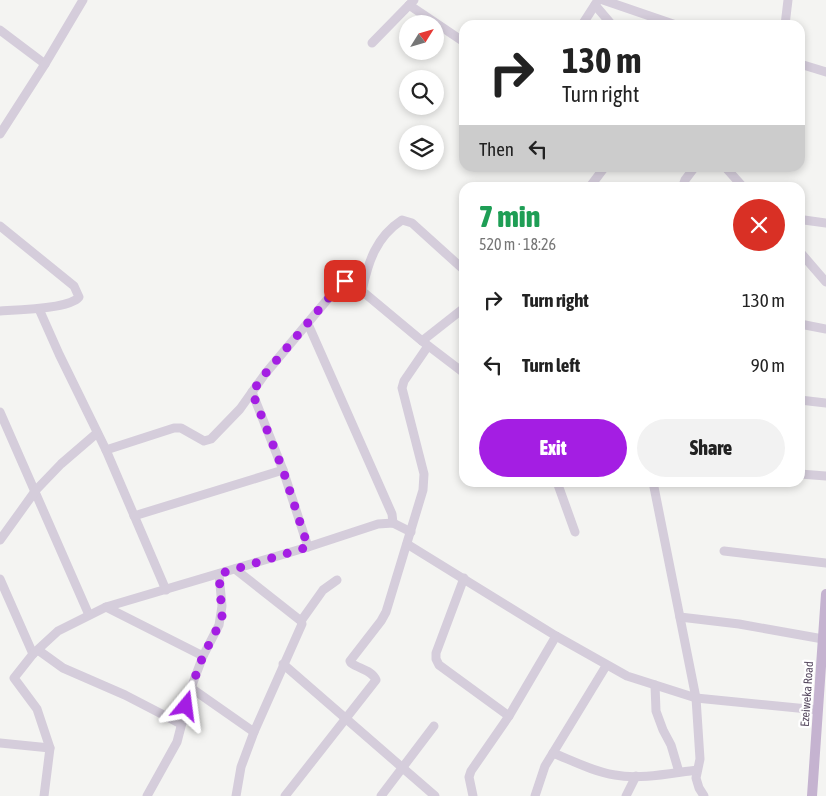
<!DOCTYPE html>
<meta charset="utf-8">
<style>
body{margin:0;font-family:"Asap Condensed",sans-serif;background:#f2f2f2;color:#222;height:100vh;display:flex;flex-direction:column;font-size:19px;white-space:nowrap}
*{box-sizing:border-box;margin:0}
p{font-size:16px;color:#767676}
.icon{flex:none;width:28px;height:28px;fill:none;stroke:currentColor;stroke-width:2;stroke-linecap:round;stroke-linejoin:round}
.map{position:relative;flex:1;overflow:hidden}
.panel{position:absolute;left:459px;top:182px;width:346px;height:305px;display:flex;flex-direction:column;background:#fff;border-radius:15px;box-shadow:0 2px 8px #0003}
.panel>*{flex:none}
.hud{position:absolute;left:459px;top:20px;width:346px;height:152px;border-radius:15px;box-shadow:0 2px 8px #0003;background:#fff;color:#222;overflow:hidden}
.needle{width:32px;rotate:53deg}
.controls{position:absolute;left:399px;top:15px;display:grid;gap:10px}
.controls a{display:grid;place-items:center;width:45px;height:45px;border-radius:50%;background:#fff;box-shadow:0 2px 8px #0003;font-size:25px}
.pin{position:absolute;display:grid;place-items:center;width:42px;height:42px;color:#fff;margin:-21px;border-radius:10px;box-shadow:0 2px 8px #0006}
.me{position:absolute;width:55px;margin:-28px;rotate:16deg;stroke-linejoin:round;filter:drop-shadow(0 0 4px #0008)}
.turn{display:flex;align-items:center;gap:18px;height:105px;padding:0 20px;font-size:22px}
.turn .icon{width:65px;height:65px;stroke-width:2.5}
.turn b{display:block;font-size:35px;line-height:42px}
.then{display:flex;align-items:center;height:48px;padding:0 20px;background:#0003;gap:10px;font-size:19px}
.round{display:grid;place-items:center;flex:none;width:52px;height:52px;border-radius:26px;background:#f2f2f2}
.head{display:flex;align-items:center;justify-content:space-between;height:85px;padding:0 20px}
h1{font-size:30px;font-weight:800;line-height:38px;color:#1e9e55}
.button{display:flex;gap:10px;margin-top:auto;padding:10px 20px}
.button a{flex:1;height:58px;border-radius:30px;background:#a41ee3;color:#fff;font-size:20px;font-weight:800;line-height:58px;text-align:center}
.button a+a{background:#f2f2f2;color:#222}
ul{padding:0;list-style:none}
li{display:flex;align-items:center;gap:15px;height:65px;padding:0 20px}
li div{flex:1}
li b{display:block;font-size:19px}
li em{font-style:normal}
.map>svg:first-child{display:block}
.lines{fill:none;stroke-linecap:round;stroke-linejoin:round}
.minor{stroke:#d5cddb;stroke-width:9}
.major{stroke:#c5b3d0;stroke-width:10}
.route{stroke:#a41ee3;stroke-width:9;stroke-dasharray:0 16.2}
.labels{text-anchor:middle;stroke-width:4.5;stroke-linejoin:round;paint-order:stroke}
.street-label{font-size:12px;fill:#574a60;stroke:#fff}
</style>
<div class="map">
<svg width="826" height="796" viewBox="0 0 826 796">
<rect width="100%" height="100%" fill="#f4f4f2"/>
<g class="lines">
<!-- minor -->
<g class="minor">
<path d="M603,0l73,25"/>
<path d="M409,5l55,37"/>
<path d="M595,5l17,20"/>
<path d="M582,25l16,-25"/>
<path d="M785,25l3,-25"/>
<path d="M0,30l45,34"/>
<path d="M372,43l42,-43"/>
<path d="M800,64l26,8"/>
<path d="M0,134l45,-70 38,-64"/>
<path d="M726,168l18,20"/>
<path d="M589,188l15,-20"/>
<path d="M682,188l3,-8 9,-12"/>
<path d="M804,220l22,3"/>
<path d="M0,226l74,60 5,11c-9,12 -63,13 -79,14"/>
<path d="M800,252l26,30"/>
<path d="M362,291c6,-29 14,-54 40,-71l10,3 52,47"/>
<path d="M39,309l20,45 47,96 60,140"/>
<path d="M308,324l84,190 1,9"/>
<path d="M800,324l26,5"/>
<path d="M422,341l42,-33"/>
<path d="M252,392l31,78 25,77"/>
<path d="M800,400l26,3"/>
<path d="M0,412l89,203"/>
<path d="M106,450l68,-22h7l23,13 7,-2 29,-30 25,-35 77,-92 8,-1 72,60 42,32"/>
<path d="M800,474l26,2"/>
<path d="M557,482l18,50"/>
<path d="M653,482l43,216 4,61 -4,19 3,10 5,8"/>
<path d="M134,516l149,-46"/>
<path d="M0,540l36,-50 25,-26 36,-31"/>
<path d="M407,544l149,92 71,40 69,22 122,12"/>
<path d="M724,551l102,12"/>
<path d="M235,569l66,52"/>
<path d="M464,578l-28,75v6l3,6 70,51"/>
<path d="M0,579l33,75"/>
<path d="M106,607l97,49"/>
<path d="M680,617l59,7 84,15"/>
<path d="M38,650l25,18 62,27 56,29"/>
<path d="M283,664l152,132"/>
<path d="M655,685l1,26 7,19 8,15 8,27"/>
<path d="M191,688l63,44"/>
<path d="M0,743l50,5"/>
<path d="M553,753c20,8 41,19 62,22 25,5 57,-2 82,-5"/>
<path d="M44,796l6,-48 -13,-39 -23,-31 19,-24 25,-23 48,-24 202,-60 70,-23 15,-1 18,9"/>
<path d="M147,796l30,-54 14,-54 12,-32 16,-31 3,-19 -3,-32"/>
<path d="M236,796l5,-29 13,-35 48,-108 -1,-3 22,-31 14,-10"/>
<path d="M285,796l91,-116c-4,-10 -17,-11 -25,-17l-1,-2 31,-40 5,-9 37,-122 1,-16 -22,-86 2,-7 24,-35"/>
<path d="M381,796l53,-70"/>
<path d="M473,796l-4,-19 2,-6 38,-55 47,-80"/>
<path d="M535,796l10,-30 61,-100"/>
<path d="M626,796l10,-20"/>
</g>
<!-- major -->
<path class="major" d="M812,796l14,-202"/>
</g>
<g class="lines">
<!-- route -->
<path class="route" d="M186,706l5,-18 12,-32 16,-31 3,-9 -3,-42 89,-27 -25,-77 -31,-78 13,-18 77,-92 3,-1"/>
</g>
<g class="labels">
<!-- street labels -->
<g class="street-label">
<text transform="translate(807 694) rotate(-86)" y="4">Ezeiweka Road</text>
</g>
</g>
</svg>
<div class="controls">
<a><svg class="needle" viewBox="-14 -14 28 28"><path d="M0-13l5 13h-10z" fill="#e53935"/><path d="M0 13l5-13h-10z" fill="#767676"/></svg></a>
<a><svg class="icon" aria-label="search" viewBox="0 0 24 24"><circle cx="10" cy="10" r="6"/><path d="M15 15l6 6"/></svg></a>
<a><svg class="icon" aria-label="layers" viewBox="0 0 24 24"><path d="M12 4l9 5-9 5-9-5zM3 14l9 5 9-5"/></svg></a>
</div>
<div class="pin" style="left:345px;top:281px;background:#d93025"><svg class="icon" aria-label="arrive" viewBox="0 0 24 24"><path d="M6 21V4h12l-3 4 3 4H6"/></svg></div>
<svg class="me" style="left:186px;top:706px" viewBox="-20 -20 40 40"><path d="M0-17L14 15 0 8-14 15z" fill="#a41ee3" stroke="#fff" stroke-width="4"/></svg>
<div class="hud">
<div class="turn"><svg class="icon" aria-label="right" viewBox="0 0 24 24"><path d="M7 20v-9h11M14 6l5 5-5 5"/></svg><div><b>130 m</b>Turn right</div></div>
<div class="then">Then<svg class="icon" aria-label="left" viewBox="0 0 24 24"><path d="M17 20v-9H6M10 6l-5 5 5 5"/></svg></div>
</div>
<section class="panel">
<div class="head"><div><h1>7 min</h1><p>520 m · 18:26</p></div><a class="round" style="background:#d93025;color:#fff"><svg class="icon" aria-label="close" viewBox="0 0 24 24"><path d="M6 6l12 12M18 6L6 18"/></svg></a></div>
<ul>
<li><svg class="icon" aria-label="right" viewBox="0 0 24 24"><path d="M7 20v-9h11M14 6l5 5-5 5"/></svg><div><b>Turn right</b></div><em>130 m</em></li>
<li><svg class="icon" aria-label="left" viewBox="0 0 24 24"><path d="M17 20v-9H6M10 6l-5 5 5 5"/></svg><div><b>Turn left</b></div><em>90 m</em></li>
</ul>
<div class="button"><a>Exit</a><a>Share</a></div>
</section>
</div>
